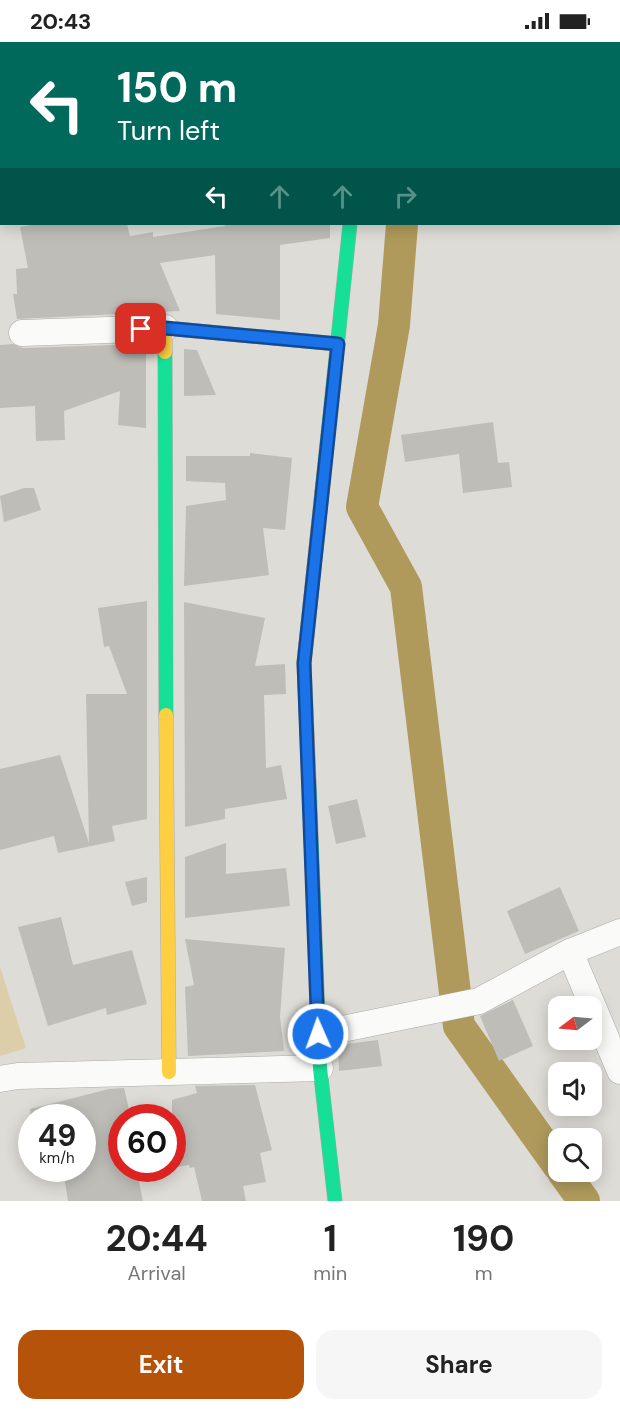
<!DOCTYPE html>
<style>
body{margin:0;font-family:"DM Sans",sans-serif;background:#f6f6f6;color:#222;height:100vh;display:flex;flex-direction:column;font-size:22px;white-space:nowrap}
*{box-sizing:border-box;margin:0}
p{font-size:20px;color:#767676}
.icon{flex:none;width:33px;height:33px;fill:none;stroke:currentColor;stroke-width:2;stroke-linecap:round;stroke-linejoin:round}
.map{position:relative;height:1159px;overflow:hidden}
.panel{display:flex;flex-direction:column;background:#fff;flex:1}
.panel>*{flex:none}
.top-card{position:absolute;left:0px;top:0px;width:621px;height:183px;box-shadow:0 3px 15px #0003;background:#00695c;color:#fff;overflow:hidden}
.needle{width:39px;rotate:254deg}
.buttons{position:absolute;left:548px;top:954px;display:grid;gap:12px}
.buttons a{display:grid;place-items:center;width:54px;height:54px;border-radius:12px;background:#fff;box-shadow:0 3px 15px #0003;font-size:30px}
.speed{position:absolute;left:18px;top:1062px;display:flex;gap:12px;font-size:30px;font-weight:700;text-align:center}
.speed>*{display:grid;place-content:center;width:78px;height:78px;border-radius:50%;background:#fff;box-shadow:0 3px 15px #0003;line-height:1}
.speed small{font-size:15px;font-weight:400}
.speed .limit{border:9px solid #d22;background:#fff;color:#111}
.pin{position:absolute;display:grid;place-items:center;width:51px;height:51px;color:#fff;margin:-26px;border-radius:12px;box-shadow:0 3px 9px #0006}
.me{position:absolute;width:66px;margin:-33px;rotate:358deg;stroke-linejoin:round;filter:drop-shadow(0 0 4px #0008)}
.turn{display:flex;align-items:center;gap:21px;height:126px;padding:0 18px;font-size:27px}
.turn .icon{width:78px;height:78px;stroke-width:2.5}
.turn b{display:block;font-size:42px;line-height:51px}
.lanes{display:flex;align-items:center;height:57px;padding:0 18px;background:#0003;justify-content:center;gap:30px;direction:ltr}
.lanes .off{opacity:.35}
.eta{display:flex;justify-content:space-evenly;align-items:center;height:102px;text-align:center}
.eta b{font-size:36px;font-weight:700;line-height:42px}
.cta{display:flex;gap:12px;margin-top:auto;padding:12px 18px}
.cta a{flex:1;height:69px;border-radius:18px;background:#b45309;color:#fff;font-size:24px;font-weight:700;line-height:69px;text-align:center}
.cta a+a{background:#f6f6f6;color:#222}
.status{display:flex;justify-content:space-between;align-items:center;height:42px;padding:0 30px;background:#fff;direction:ltr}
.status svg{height:16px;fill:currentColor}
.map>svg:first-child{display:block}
.green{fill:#dccea9}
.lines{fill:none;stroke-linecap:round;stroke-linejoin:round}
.canal{stroke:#af9a5b;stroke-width:32}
.building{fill:#bebdb8}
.street-casing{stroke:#acaba6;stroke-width:27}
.fast-casing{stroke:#acaba6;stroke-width:15}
.slow-casing{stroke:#acaba6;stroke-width:15}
.street{stroke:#fafaf9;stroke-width:26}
.fast{stroke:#16e098;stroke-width:14}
.slow{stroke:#ffcf43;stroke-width:14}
.route-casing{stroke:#114b97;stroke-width:15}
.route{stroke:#1a73e8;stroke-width:10}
</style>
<div class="status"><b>20:43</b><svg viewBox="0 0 49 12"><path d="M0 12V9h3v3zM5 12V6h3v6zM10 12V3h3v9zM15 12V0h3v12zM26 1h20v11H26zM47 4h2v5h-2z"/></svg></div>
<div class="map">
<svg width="620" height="1159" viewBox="0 0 620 1159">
<rect width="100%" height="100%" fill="#dedcd6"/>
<!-- green -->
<path class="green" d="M0,925l26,81 -26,8z"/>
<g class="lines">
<!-- canal -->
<g class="canal">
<path d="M445,2l1,-2"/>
<path d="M402,182l-8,101 -32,182 44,80 53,439 99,139"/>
<path d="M563,1130l21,29"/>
</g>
</g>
<!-- building -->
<g class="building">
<path d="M36,182h91l3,12 23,-4v5l72,-11 -1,-2h106v14l-50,7v75l-64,-6 -1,-59 -55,8 20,48 -163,8 -4,-25h4l-1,-25 12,-1 -8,-41z"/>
<path d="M13,302l10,4 123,-4v84l-28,-3 2,-34 -56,20 1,29 -29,1 -1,-35 -35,2v-63z"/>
<path d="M184,307l13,1 19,45 -32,1z"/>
<path d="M493,380l5,41 11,-1 3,25 -49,6 -4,-39 -54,8 -4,-27z"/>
<path d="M250,411l42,5 -7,72 -22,-2 6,47 -85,11 2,-80 40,-6 -1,-17 -39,-2v-25h64z"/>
<path d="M24,446h10l7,22 -37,12 -4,-26z"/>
<path d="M147,559v218l-35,7 3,15 -57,12 -4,-17 -54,14v-81l60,-14 29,88 -3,-149h41l-18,-48 -5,1 -6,-39z"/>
<path d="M184,560l81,16 -10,48 30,-2 1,30 -22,1 2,73 15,-3 6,34 -62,10v10l-40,8z"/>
<path d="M357,757l9,38 -30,7 -8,-38z"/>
<path d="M226,801v31l60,-6 4,38 -105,12v-61z"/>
<path d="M147,835v25l-15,4 -7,-24z"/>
<path d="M560,845l19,44 -54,23 -18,-43z"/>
<path d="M61,875l12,48 59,-15 15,54 -40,11 -1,-7 -58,18 -30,-99z"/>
<path d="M185,897l100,9 -5,69 4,34 -96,5 -3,-69 9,-2z"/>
<path d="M513,958l20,46 -34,15 -19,-45z"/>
<path d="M378,998l4,26 -43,5 -1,-26z"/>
<path d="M255,1043l17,65 -12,3 6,29 -23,4 3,15h-44l-8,-34 -4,1 -1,-3 -17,3v-68l25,-7 -2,-7z"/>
<path d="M124,1046l7,30h-9v50h14l7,33h-75l-4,-25 18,-2v-56h-51l-1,-9 79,-20z"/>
</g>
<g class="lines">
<defs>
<g id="street">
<path d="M22,291l143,-5"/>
<path d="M570,910l50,119"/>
<path d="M318,992l161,-33 91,-49 50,-20"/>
<path d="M0,1037l18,-3 302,-8"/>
</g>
<g id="fast">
<path d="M395,2l1,-2"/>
<path d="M165,310l1,363"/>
<path d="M322,449l28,-267"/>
<path d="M309,739l11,287 15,133"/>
</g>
<g id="slow">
<path d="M165,310v-24l173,16"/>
<path d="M166,673l3,357"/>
<path d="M309,739l-5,-118 18,-172"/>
</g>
</defs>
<!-- street casing -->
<use href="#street" class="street-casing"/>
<!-- fast casing -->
<use href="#fast" class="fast-casing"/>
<!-- slow casing -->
<use href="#slow" class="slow-casing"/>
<!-- street -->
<use href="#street" class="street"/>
<!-- fast -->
<use href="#fast" class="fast"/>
<!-- slow -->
<use href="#slow" class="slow"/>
</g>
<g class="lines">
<defs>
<path id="route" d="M141,287l24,-1 173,16 -34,319 14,371"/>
</defs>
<!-- route casing -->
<use href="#route" class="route-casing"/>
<!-- route -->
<use href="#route" class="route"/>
</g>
</svg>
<div class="buttons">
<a><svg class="needle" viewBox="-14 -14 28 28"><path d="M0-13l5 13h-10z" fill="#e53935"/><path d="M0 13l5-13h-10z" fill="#767676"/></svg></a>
<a><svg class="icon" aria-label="sound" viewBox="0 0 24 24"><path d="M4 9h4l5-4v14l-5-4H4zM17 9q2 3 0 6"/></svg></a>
<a><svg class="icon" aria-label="search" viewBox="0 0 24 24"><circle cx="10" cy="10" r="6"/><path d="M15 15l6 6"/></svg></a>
</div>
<div class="speed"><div>49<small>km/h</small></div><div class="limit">60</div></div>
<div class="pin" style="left:141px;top:287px;background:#d93025"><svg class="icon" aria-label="arrive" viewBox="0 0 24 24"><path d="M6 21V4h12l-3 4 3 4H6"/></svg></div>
<svg class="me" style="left:318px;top:992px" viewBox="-20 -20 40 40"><circle r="17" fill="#1a73e8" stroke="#fff" stroke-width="3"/><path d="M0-11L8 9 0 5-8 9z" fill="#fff"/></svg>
<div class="top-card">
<div class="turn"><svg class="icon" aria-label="left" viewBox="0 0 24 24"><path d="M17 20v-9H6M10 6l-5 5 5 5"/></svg><div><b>150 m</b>Turn left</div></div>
<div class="lanes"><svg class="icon" aria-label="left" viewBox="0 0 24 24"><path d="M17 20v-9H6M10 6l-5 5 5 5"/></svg><svg class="icon off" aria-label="ahead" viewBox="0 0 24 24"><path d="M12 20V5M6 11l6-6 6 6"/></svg><svg class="icon off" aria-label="ahead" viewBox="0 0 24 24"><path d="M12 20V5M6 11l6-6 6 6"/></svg><svg class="icon off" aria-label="right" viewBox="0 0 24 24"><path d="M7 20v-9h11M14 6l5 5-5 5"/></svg></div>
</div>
</div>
<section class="panel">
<div class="eta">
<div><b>20:44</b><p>Arrival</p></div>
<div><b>1</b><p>min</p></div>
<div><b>190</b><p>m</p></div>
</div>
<div class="cta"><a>Exit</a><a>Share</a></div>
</section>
